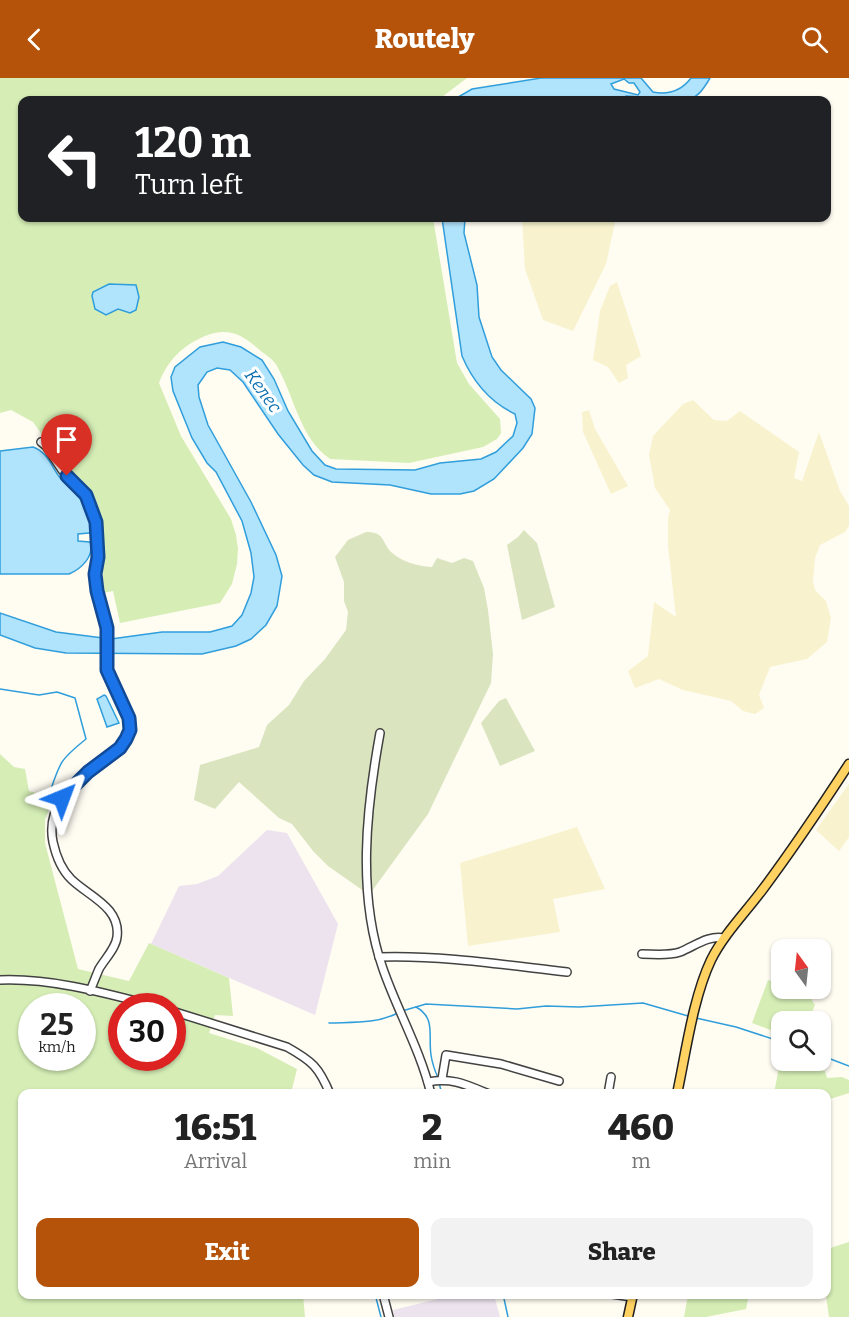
<!DOCTYPE html>
<meta charset="utf-8">
<style>
body{margin:0;font-family:Bitter,serif;background:#f2f2f2;color:#222;height:100vh;display:flex;flex-direction:column;font-size:22px;white-space:nowrap}
*{box-sizing:border-box;margin:0}
p{font-size:20px;color:#767676}
.icon{flex:none;width:33px;height:33px;fill:none;stroke:currentColor;stroke-width:2;stroke-linecap:round;stroke-linejoin:round}
.map{position:relative;flex:1;overflow:hidden}
.drawer{position:absolute;left:18px;top:1011px;width:813px;height:210px;display:flex;flex-direction:column;background:#fff;border-radius:12px;box-shadow:0 2px 4px #0004}
.drawer>*{flex:none}
.banner{position:absolute;left:18px;top:18px;width:813px;height:126px;border-radius:12px;box-shadow:0 2px 4px #0004;background:#202124;color:#fff;overflow:hidden}
.needle{width:39px;rotate:345deg}
.controls{position:absolute;left:771px;top:861px;display:grid;gap:12px}
.controls a{display:grid;place-items:center;width:60px;height:60px;border-radius:12px;background:#fff;box-shadow:0 2px 4px #0004;font-size:30px}
.speed{position:absolute;left:18px;top:915px;display:flex;gap:12px;font-size:30px;font-weight:700;text-align:center}
.speed>*{display:grid;place-content:center;width:78px;height:78px;border-radius:50%;background:#fff;box-shadow:0 2px 4px #0004;line-height:1}
.speed small{font-size:15px;font-weight:400}
.speed .limit{border:9px solid #d22;background:#fff;color:#111}
.pin{position:absolute;display:grid;place-items:center;width:51px;height:51px;color:#fff;margin:-62px -26px;border-radius:50% 50% 50% 0;rotate:-45deg;box-shadow:0 0 6px #0007}
.pin .icon{rotate:45deg}
.me{position:absolute;width:66px;margin:-33px;rotate:44deg;stroke-linejoin:round;filter:drop-shadow(0 0 4px #0008)}
.turn{display:flex;align-items:center;gap:21px;height:126px;padding:0 18px;font-size:27px}
.turn .icon{width:78px;height:78px;stroke-width:2.5}
.turn b{display:block;font-size:42px;line-height:51px}
.eta{display:flex;justify-content:space-evenly;align-items:center;height:102px;text-align:center}
.eta b{font-size:36px;font-weight:800;line-height:42px}
.action{display:flex;gap:12px;margin-top:auto;padding:12px 18px}
.action a{flex:1;height:69px;border-radius:12px;background:#b45309;color:#fff;font-size:24px;font-weight:800;line-height:69px;text-align:center}
.action a+a{background:#f2f2f2;color:#222}
header{display:flex;justify-content:space-between;align-items:center;height:78px;padding:0 18px;background:#b45309;color:#fff;font-size:27px;font-weight:800}
.map>svg:first-child{display:block}
.industrial{fill:#ede3ee}
.farmland{fill:#f8f3ce}
.green{fill:#d6eeb6;fill-rule:evenodd}
.cemetery{fill:#dae5bf}
.water{fill:#b0e3fc;stroke:#309edb;stroke-width:1.5;fill-rule:evenodd}
.lines{fill:none;stroke-linecap:round;stroke-linejoin:round}
.stream{stroke:#309edb;stroke-width:1.5}
.minor-casing{stroke:#424242;stroke-width:10}
.major-casing{stroke:#202020;stroke-width:11}
.minor{stroke:#fff;stroke-width:7}
.major{stroke:#ffd262;stroke-width:8}
.route-casing{stroke:#114b97;stroke-width:15}
.route{stroke:#1a73e8;stroke-width:10}
.labels{text-anchor:middle;stroke-width:6;stroke-linejoin:round;paint-order:stroke}
.water-label{font-size:18px;font-style:italic;fill:#0b6faf;stroke:#fff}
</style>
<header><svg class="icon" aria-label="back" viewBox="0 0 24 24"><path d="M15 5l-7 7 7 7"/></svg>Routely<svg class="icon" aria-label="search" viewBox="0 0 24 24"><circle cx="10" cy="10" r="6"/><path d="M15 15l6 6"/></svg></header>
<div class="map">
<svg width="849" height="1239" viewBox="0 0 849 1239">
<rect width="100%" height="100%" fill="#fffcf2"/>
<!-- industrial -->
<g class="industrial">
<path d="M267,752l20,3 51,91 -23,91 -164,-71 28,-58 18,-2 21,-8z"/>
<path d="M441,1217h53l6,22h-106l-1,-7 49,-12z"/>
</g>
<!-- farmland -->
<g class="farmland">
<path d="M522,140h94l-10,46 -33,67 -30,-11 -18,-51z"/>
<path d="M617,204l24,74 -15,9 2,13 -9,5 -11,-16 -15,-7 7,-49 10,-25z"/>
<path d="M693,322l21,20 13,1 13,-10 59,41 -5,26 8,3 17,-49 21,59 9,15v20l-4,6 -25,13 -5,13 -2,23 2,9 11,11 5,17 -4,24 -20,17 -37,8 -11,28 5,13 -9,6 -12,-3 -12,-10 -48,-11 -24,-11 -24,9 -7,-17 20,-15 6,-54 22,15 -8,-71v-28l2,-8 -15,-22 -6,-33 4,-19 30,-32z"/>
<path d="M589,332l6,19 33,57 -17,8 -28,-62 -1,-20z"/>
<path d="M849,706v53l-10,14 -23,-21z"/>
<path d="M577,749l28,62 -52,10 7,33 -92,14 -8,-83z"/>
</g>
<!-- green -->
<g class="green">
<path d="M0,0h467l-29,22h-416v118h411l24,145 12,21 31,35 1,14 -4,6 -14,8 -74,16 -79,-4c-30,-21 -35,-60 -52,-91 -3,-7 -9,-11 -16,-16 -18,-16 -32,-26 -57,-16 -23,10 -37,24 -46,47l22,53 50,83 5,16 2,14 -1,15 -5,20 -12,19 -100,20 -7,-32 -10,2v-62l-3,-19 -14,-24 -21,-21 -32,-45 -22,-12 -11,3z"/>
<path d="M0,676l14,13 11,2 4,22 25,7 -9,21v24l33,126 51,12 20,-38 80,35 4,38 -18,-1 -6,18 48,15 40,21 -6,24 -269,1v200l281,1 2,22h-305zM32,928h50v52h-50zM122,928h50v52h-50z"/>
<path d="M768,902l13,4 1,4c19,0 23,-1 33,17l-3,7 19,10 -10,16 -1,-16h-38l-1,12 -29,-11z"/>
<path d="M781,979l1,3 10,1 33,10 2,7 15,-1 7,3v13l-22,7 -1,-6 -52,-1z"/>
<path d="M849,1164v75h-20l-3,-22 1,-44 6,-4z"/>
<path d="M688,1217v-1l61,1 -3,14 -40,8h-22z"/>
</g>
<!-- cemetery -->
<g class="cemetery">
<path d="M524,452l13,13 18,64 -33,13 -15,-75 11,-8z"/>
<path d="M366,454c19,0 15,9 25,20 11,10 27,14 41,15l5,-9 15,5 12,-5 9,3 11,27 4,22 5,44 -2,29 -63,131 -56,77 -7,1 -37,-26 -15,-15 -21,-27 -13,-6 -40,-36 -24,27 -21,-9 6,-35 59,-18 8,-22 22,-20 15,-24 21,-22 21,-29 2,-18 -4,-11v-19l-9,-25 13,-17z"/>
<path d="M506,620l29,53 -35,15 -19,-43 18,-22z"/>
</g>
<!-- water -->
<g class="water">
<path d="M541,0h100l12,14c16,3 29,-2 38,-14h19c-7,12 -14,23 -29,22v-3l-12,3h-19l-9,-3 -15,-1 -1,4 -17,-3 1,3h-20l-21,-3 -21,3h-94l19,-11zM624,1l5,4h5l6,9 -2,3 -24,-6 -3,-5z"/>
<path d="M442,140h23l-1,15 13,52 2,32 13,40 9,13 30,29 4,9 -3,26 -9,14 -29,31 -20,12 -14,3h-29l-41,-9 -58,-3 -18,-7 -11,-10 -25,-31 -35,-52 -13,-12 -13,-2 -10,4 -9,13 1,12 9,28 43,77 25,53 6,21 -5,30 -11,19 -15,14 -15,7 -34,8 -136,-1 -31,-5 -35,-13v-22l56,19 55,7 51,-7h48l22,-6 10,-11 9,-22 3,-16 -3,-24 -9,-32 -26,-49 -9,-9 -15,-25 -19,-47 -2,-14 4,-10 25,-20 23,-5 18,5 21,13 12,19 14,32 24,40 13,14 11,4 79,1 25,-7 41,-4 15,-7 17,-16 4,-13 -2,-9c-25,-12 -42,-32 -53,-58z"/>
<path d="M109,206l27,1 3,12 -3,13 -6,3 -12,-4 -12,6 -11,-6 -3,-13 1,-4z"/>
<path d="M33,369c16,6 18,20 28,32 15,16 32,27 31,52l-3,2 -11,1v7l12,1c5,14 -9,27 -21,32h-69v-123z"/>
<path d="M104,617l2,1 13,27 -12,4 -10,-28z"/>
</g>
<g class="lines">
<!-- stream -->
<g class="stream">
<path d="M0,611l39,6 18,-3 18,6 11,41c-26,21 -26,23 -36,53"/>
<path d="M416,929c20,11 12,28 15,48 1,7 4,16 7,23"/>
<path d="M402,933l24,-7 91,5 29,-3 33,1 64,-4 45,13"/>
<path d="M696,940l40,9 46,15"/>
<path d="M329,945c24,-1 47,1 69,-10"/>
<path d="M820,977l29,11"/>
<path d="M439,1005l3,11"/>
<path d="M375,1216l6,23"/>
<path d="M503,1216l5,23"/>
</g>
<defs>
<g id="minor">
<path d="M41,364l5,4 16,24 24,25 10,27 2,35 -3,17 2,17 10,37v42l23,54 -1,11 -5,9c-19,20 -45,32 -62,55 -9,13 -12,28 -9,43 3,14 8,27 18,37 17,17 50,28 46,58 -1,11 -13,23 -18,32 -3,7 -6,15 -9,22"/>
<path d="M380,655c-14,77 -23,162 3,236 15,43 37,80 48,125"/>
<path d="M642,876c12,0 26,2 38,-2 15,-6 28,-17 44,-14"/>
<path d="M379,879c63,-2 126,8 188,15"/>
<path d="M0,902c52,-2 105,13 155,26"/>
<path d="M172,933l115,36c25,14 32,20 43,47"/>
<path d="M442,1001l4,-24 55,9 58,17"/>
<path d="M428,1004c24,-5 39,3 61,12"/>
<path d="M608,1016l3,-17"/>
<path d="M383,1216l6,23"/>
<path d="M612,1216l20,3"/>
</g>
<g id="major">
<path d="M677,1016c9,-42 16,-96 34,-134 13,-26 35,-48 52,-71 30,-40 58,-82 86,-125"/>
<path d="M628,1239l5,-23"/>
</g>
</defs>
<!-- minor casing -->
<use href="#minor" class="minor-casing"/>
<!-- major casing -->
<use href="#major" class="major-casing"/>
<!-- minor -->
<use href="#minor" class="minor"/>
<!-- major -->
<use href="#major" class="major"/>
</g>
<g class="lines">
<defs>
<path id="route" d="M62,720l26,-26 32,-24 6,-9 4,-9 -1,-12 -22,-48v-42l-10,-37 -2,-17 3,-17 -2,-35 -10,-27 -19,-19"/>
</defs>
<!-- route casing -->
<use href="#route" class="route-casing"/>
<!-- route -->
<use href="#route" class="route"/>
</g>
<g class="labels">
<!-- water labels -->
<g class="water-label">
<text transform="translate(263 313) rotate(54)" y="6">Келес</text>
</g>
</g>
</svg>
<div class="controls">
<a><svg class="needle" viewBox="-14 -14 28 28"><path d="M0-13l5 13h-10z" fill="#e53935"/><path d="M0 13l5-13h-10z" fill="#767676"/></svg></a>
<a><svg class="icon" aria-label="search" viewBox="0 0 24 24"><circle cx="10" cy="10" r="6"/><path d="M15 15l6 6"/></svg></a>
</div>
<div class="speed"><div>25<small>km/h</small></div><div class="limit">30</div></div>
<div class="pin" style="left:67px;top:398px;background:#d93025"><svg class="icon" aria-label="arrive" viewBox="0 0 24 24"><path d="M6 21V4h12l-3 4 3 4H6"/></svg></div>
<svg class="me" style="left:62px;top:720px" viewBox="-20 -20 40 40"><path d="M0-17L14 15 0 8-14 15z" fill="#1a73e8" stroke="#fff" stroke-width="4"/></svg>
<div class="banner">
<div class="turn"><svg class="icon" aria-label="left" viewBox="0 0 24 24"><path d="M17 20v-9H6M10 6l-5 5 5 5"/></svg><div><b>120 m</b>Turn left</div></div>
</div>
<section class="drawer">
<div class="eta">
<div><b>16:51</b><p>Arrival</p></div>
<div><b>2</b><p>min</p></div>
<div><b>460</b><p>m</p></div>
</div>
<div class="action"><a>Exit</a><a>Share</a></div>
</section>
</div>
